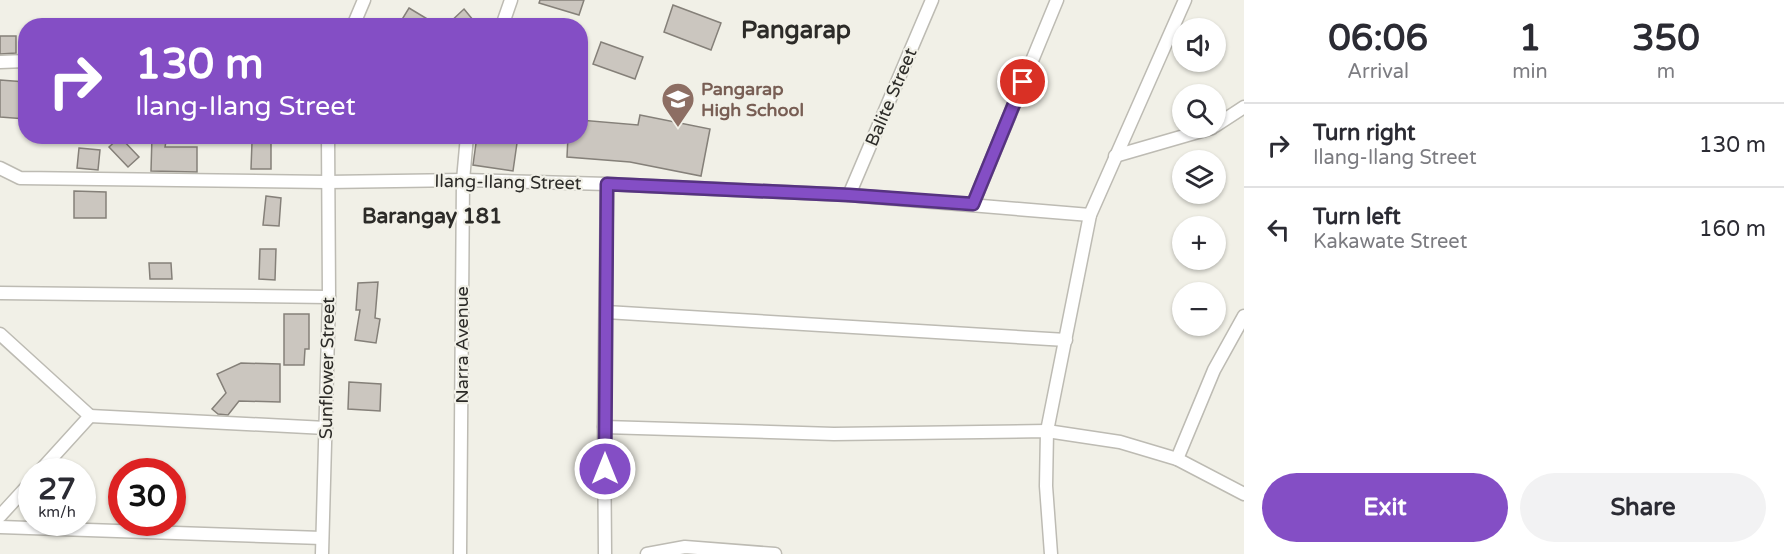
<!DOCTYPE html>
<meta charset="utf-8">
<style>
body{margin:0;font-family:"Varela Round",sans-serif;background:#f2f2f3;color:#2b2b33;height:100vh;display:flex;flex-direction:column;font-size:22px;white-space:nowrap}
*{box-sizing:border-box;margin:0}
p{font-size:20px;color:#7c7c81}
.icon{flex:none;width:33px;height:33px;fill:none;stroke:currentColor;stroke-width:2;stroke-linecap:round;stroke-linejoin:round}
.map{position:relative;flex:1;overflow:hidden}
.drawer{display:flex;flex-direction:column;background:#fff;width:540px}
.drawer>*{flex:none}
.hud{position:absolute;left:18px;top:18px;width:570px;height:126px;border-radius:24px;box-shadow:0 2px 4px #0004;background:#844ec5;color:#fff;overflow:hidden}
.fabs{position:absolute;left:1172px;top:18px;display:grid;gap:12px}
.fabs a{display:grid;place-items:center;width:54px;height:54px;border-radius:50%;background:#fff;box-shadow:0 2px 4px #0004;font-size:30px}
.speed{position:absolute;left:18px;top:458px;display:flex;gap:12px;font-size:30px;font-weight:700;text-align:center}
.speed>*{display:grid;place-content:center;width:78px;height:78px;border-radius:50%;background:#fff;box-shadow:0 2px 4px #0004;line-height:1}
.speed small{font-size:15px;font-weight:400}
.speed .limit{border:9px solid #d22;background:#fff;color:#111}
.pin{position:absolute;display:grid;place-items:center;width:51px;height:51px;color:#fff;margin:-26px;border:3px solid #fff;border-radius:50%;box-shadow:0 2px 6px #0007}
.me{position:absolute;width:66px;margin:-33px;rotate:0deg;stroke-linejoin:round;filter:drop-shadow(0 0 4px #0008)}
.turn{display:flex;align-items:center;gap:21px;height:126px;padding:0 18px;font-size:27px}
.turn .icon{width:78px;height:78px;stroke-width:2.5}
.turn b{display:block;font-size:42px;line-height:51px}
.eta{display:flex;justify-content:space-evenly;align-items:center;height:102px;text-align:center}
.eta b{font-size:36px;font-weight:800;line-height:42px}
.primary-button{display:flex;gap:12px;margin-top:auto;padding:12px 18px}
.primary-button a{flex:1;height:69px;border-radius:36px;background:#844ec5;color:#fff;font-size:24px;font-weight:800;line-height:69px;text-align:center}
.primary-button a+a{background:#f2f2f3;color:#2b2b33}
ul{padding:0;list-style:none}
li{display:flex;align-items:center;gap:18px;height:84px;padding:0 18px;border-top:2px solid #e1e1e2}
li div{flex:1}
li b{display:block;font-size:22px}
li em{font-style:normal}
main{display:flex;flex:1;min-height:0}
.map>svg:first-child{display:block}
.building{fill:#cbc6bf;stroke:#858079;stroke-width:1.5}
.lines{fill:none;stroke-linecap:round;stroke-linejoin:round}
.street-casing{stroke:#bdbbb3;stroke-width:15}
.street{stroke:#fff;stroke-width:12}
.route-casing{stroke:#563380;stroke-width:15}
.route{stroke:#844ec5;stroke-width:10}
.labels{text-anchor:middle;stroke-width:4.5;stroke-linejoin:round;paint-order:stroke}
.education-label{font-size:18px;font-weight:bold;fill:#785e54;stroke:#f1f0e7;text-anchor:start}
.street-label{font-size:18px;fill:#2c2b28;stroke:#f1f0e7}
.quarter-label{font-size:21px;font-weight:bold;fill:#2c2b28;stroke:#f1f0e7}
.district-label{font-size:24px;font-weight:bold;fill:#2c2b28;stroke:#f1f0e7}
</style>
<main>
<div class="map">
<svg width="1244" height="554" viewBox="0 0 1244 554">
<rect width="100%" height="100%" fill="#f1f0e7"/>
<!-- building -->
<g class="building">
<path d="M540,0h44l-5,15 -40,-12z"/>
<path d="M673,5l48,18 -10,27 -47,-18z"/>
<path d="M409,8l30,18h-41z"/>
<path d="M464,9l14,17h-32z"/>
<path d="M0,36h16v17l-16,1z"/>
<path d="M601,42l42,15 -8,22 -42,-15z"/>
<path d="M0,80l26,2v37l-26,-2z"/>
<path d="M640,115l70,14 -9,47 -71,-14 -63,-5 1,-21h12v-16l58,5z"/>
<path d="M152,136h15l-2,11h32v25l-46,-1z"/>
<path d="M477,136h41l-5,35 -40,-6z"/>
<path d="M120,137l19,20 -11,10 -19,-20z"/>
<path d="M252,142l19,1v26h-20z"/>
<path d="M79,148l21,2 -2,20 -21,-2z"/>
<path d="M74,191l32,1v26h-32z"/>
<path d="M266,196l15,2 -2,28 -16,-1z"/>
<path d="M260,249h16l-1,31 -16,-1z"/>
<path d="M149,263h22l1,16h-22z"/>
<path d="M378,282l-3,36 5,1 -4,24 -21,-3 5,-30h-4l2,-27z"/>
<path d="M284,314h25v35h-4l-1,16h-20z"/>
<path d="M241,363l39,1v38l-41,-1 -11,14 -10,-1 -6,-5 14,-16 -9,-19z"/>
<path d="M349,382l32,2 -1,27 -32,-2z"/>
</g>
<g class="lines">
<defs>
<g id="street">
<path d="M353,26l11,-26"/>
<path d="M502,26l9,-26"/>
<path d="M0,62l26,-1"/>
<path d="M1215,126l29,-19"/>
<path d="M1115,156l97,-28"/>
<path d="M0,168l20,10 307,4 136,-2 144,4 242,11 241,20"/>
<path d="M849,195l83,-195"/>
<path d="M973,204l84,-204"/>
<path d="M0,293l329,4"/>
<path d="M606,312l460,28"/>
<path d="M0,334l90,82 -50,55"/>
<path d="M90,416l236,12"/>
<path d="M604,427l230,7 213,-3 73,11 57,17 67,35"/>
<path d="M1177,459l37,-89 30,-54"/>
<path d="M0,516l32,-35"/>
<path d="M0,527l322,11"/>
<path d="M322,554l7,-257 -1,-161"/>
<path d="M460,554l3,-374 4,-44"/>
<path d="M605,554l-1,-127 3,-243"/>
<path d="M647,554l38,-7 90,7"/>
<path d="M1051,554l-5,-68 1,-55 43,-216 95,-215"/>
</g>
</defs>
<!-- street casing -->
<use href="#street" class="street-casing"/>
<!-- street -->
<use href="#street" class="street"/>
</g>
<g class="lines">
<defs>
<path id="route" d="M605,469l2,-285 242,11 124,9 50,-122"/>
</defs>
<!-- route casing -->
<use href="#route" class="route-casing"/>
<!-- route -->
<use href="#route" class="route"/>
</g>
<!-- icons -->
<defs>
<symbol id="school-pin" viewBox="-11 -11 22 30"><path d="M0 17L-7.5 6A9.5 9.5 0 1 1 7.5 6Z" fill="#8d6e63" stroke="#f1f0e7"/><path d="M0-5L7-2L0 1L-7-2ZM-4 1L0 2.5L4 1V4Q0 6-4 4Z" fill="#fff"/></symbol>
</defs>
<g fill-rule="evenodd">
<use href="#school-pin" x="659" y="80" width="38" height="52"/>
</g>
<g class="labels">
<!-- education labels -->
<g class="education-label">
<text x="701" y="95">Pangarap<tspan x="701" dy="21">High School</tspan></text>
</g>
<!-- street labels -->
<g class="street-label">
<text transform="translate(891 97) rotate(-67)" y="6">Balite Street</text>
<text transform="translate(508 182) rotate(1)" y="6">Ilang-Ilang Street</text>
<text transform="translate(462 345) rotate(-90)" y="6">Narra Avenue</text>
<text transform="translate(327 368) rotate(-89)" y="6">Sunflower Street</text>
</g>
<!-- quarter labels -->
<g class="quarter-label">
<text x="432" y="223">Barangay 181</text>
</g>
<!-- district labels -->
<g class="district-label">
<text x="796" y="38">Pangarap</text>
</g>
</g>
</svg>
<div class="fabs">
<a><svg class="icon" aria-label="sound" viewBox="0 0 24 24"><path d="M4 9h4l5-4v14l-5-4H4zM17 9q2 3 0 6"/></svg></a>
<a><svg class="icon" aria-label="search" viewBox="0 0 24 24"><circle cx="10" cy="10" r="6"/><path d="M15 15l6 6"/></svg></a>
<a><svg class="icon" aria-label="layers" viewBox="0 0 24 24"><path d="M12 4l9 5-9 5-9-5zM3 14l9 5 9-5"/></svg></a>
<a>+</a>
<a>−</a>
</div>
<div class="speed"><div>27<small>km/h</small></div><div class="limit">30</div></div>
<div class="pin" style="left:1023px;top:82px;background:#d93025"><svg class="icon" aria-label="arrive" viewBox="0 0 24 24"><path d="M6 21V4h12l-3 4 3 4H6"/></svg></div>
<svg class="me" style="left:605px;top:469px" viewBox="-20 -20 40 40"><circle r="17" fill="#844ec5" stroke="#fff" stroke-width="3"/><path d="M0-11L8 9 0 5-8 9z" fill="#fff"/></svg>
<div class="hud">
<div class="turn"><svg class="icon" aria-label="right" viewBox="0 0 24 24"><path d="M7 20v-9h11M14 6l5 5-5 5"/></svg><div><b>130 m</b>Ilang-Ilang Street</div></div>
</div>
</div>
<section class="drawer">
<div class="eta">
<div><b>06:06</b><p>Arrival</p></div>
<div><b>1</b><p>min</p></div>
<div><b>350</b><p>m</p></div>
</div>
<ul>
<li><svg class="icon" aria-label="right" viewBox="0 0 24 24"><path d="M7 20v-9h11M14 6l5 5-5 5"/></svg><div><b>Turn right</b><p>Ilang-Ilang Street</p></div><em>130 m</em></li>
<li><svg class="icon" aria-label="left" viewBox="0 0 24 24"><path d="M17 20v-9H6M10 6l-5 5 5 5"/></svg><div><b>Turn left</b><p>Kakawate Street</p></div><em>160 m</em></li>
</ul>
<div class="primary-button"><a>Exit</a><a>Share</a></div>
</section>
</main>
